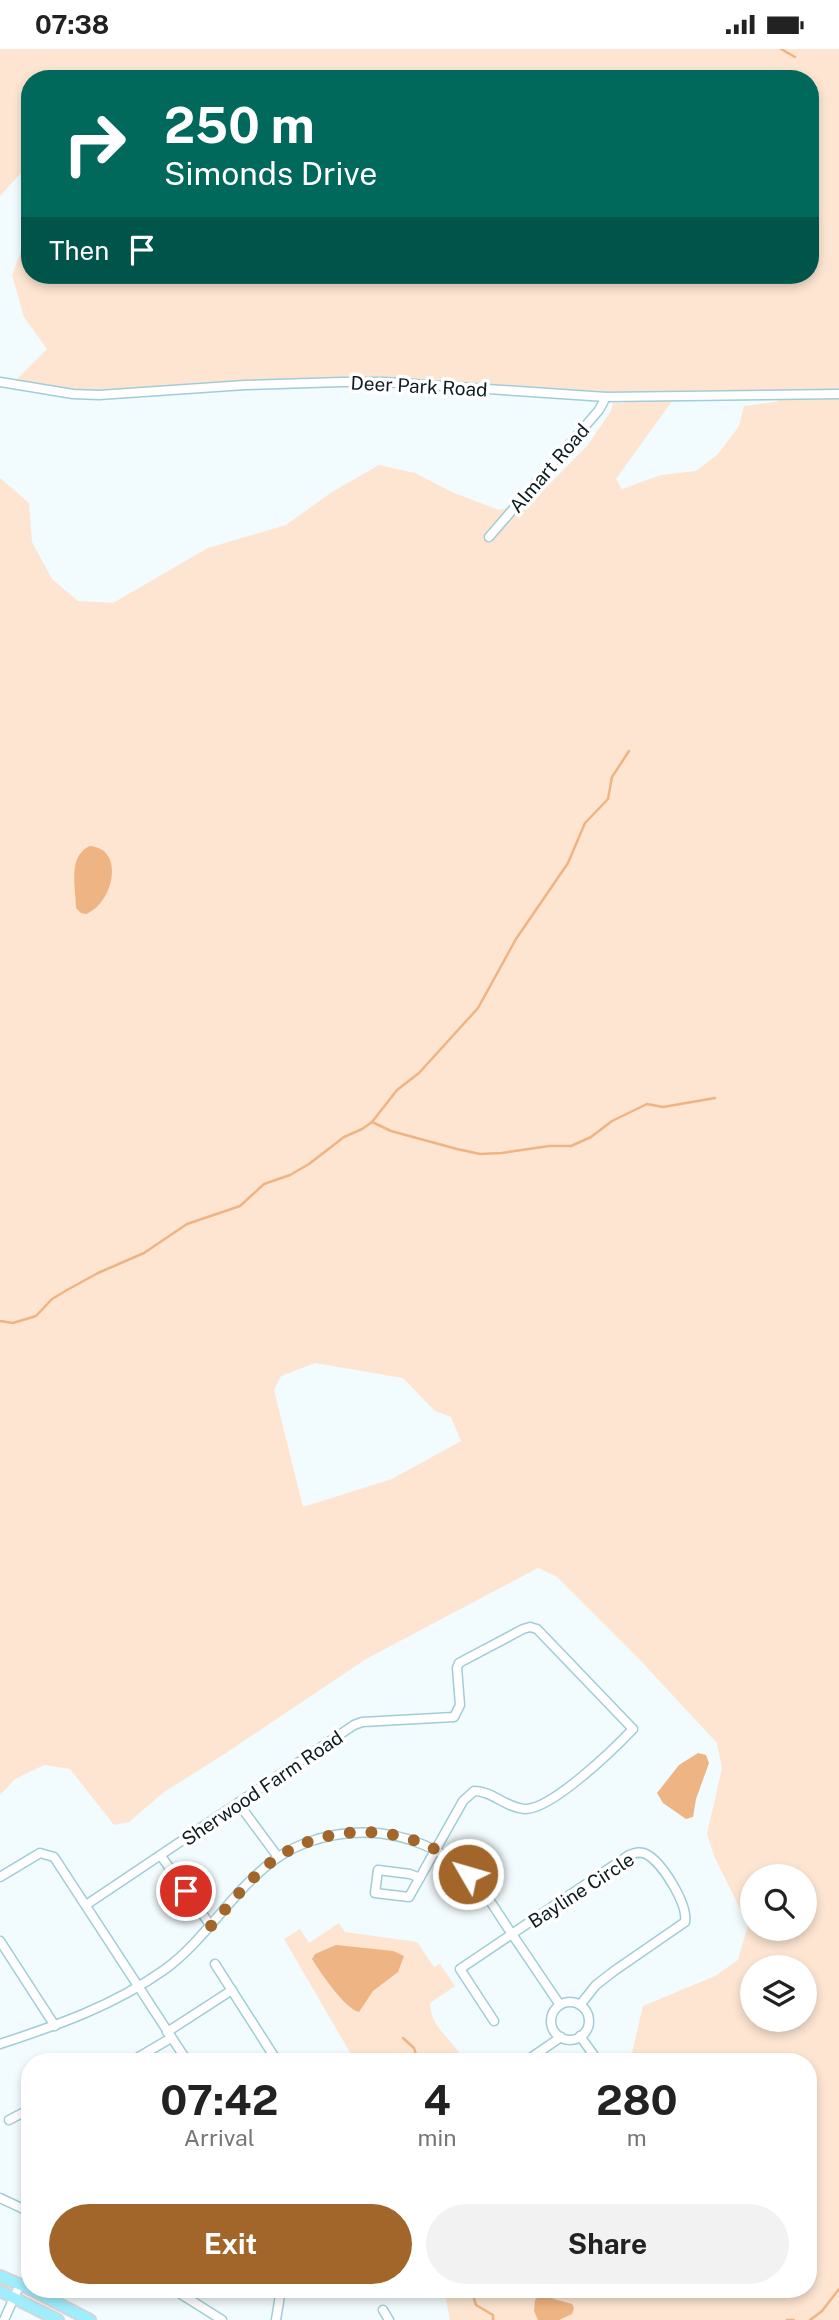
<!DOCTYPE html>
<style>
body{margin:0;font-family:"Public Sans",sans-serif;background:#f2f2f2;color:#222;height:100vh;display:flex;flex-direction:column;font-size:26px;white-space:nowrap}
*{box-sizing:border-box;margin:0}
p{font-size:23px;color:#767676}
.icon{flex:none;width:38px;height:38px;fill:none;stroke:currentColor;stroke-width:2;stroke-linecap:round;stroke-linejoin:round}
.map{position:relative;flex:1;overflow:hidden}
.drawer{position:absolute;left:21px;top:2004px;width:796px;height:245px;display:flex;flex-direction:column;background:#fff;border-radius:28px;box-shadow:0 4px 10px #0003}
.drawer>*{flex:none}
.top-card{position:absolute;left:21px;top:21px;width:798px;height:214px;border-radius:28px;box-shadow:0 4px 10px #0003;background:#00695c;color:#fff;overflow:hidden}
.buttons{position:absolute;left:740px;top:1815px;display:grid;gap:14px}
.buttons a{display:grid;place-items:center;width:77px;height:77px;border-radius:50%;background:#fff;box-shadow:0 4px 10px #0003;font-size:35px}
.pin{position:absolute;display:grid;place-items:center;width:60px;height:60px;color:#fff;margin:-30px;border:4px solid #fff;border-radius:50%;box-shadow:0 2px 7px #0007}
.me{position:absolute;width:77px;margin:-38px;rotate:308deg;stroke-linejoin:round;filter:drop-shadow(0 0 5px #0008)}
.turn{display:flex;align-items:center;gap:24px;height:147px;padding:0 28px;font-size:32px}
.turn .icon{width:91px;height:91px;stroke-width:2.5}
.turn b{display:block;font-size:49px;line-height:60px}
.then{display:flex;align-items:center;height:66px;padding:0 28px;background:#0003;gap:14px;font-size:26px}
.eta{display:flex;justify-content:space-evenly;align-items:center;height:119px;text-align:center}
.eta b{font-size:42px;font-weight:700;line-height:49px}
.primary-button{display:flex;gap:14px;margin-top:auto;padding:14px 28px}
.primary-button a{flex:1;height:80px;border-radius:42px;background:#a2652a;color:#fff;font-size:28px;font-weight:700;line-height:80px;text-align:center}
.primary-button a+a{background:#f2f2f2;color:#222}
.status{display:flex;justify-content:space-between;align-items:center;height:49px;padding:0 35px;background:#fff;direction:ltr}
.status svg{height:19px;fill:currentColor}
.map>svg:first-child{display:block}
.green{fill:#fde5d2;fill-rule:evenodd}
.water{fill:#eeb483}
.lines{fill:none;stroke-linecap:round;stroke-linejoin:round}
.stream{stroke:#eeb483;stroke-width:2.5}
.minor-casing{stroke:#a1cdd7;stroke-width:11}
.major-casing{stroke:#d3d6d7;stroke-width:14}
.minor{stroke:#fff;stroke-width:8}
.major{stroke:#9feefe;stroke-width:10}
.route{stroke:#a2652a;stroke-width:12;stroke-dasharray:0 21.6}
.labels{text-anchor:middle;stroke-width:7;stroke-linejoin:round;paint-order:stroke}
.street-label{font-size:19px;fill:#0c1d21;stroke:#fff}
</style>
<div class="status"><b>07:38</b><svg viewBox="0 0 49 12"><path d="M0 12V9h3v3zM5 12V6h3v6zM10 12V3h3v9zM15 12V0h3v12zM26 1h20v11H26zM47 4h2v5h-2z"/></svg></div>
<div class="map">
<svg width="839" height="2271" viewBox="0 0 839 2271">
<rect width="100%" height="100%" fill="#f2fbfd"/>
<!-- green -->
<g class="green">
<path d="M0,0h839v2271h-389l-6,-31h126l14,4 5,-4h13l5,7c10,-6 27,-3 40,-7h161v-228h-178l13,-55 72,-30 23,-16 10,-35 -33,-67 -8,-24 15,-66 -5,-25 -77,-83 -83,-83 -19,-9 -172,91 -143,96 -59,37 -35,30 -15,3 -44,-56 -26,-4 -29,14 -15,16v-1317l29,25 3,39 20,37 26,22 35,2 95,-55 78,-23 46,-33 47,-27 36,8 39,20 45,17 32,-7 56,-57 24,-35 2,-8h11l8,-9 -69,-3 -202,-13 -107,2 -150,11 -25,-1 -64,-9 32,-32 -23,-32 -12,-42 18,-47v47h780v-196h-780v84l-30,33zM780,349l-4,4 -32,4 -5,20 -21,28 -22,17 -35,4 -39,14 -6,-10 56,-78zM315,1314l88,15 32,33 16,6 10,24 -69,38 -89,28 -29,-117 7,-14zM752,1827h53v53h-53zM752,1918h53v52h-53z"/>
<path d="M339,1874l6,9 72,10 17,25 6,-3 15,22 -25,17c0,25 24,37 34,58h-109l-71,-122 16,-10 9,14z"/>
</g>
<!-- water -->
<g class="water">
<path d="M90,797c36,3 23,58 -4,68l-5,-1 -5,-5c0,-21 -9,-52 14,-62z"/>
<path d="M698,1704l8,2 3,8 -13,36 -3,18 -7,2 -23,-16 -6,-10 22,-28z"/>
<path d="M336,1896l57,6 11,5 -6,16 -25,19 -14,21c-15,-4 -38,-39 -47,-53l3,-5z"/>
<path d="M540,2246l32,9 2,4 -2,6 -13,6h-21l-4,-9 1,-11z"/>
</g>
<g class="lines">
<!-- stream -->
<g class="stream">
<path d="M781,0l14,8"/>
<path d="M372,1073l19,9 66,18 23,5 22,-1 47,-7h22l20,-9 21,-16 35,-17 16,3 52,-9"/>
<path d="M0,1272l13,2 23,-7 16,-17 15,-9 31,-17 46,-20 43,-29 53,-18 24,-22 26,-9 19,-11 35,-27 18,-8 10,-7 25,-32 22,-17 59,-65 38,-69 52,-76 17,-40 23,-24 4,-22 17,-26"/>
<path d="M403,1989l11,10 4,13"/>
<path d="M471,2240l5,16 17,10v5"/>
<path d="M787,2271h7"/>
<path d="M810,2271l12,-9 17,-22"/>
</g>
<defs>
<g id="minor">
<path d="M0,333l73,12 26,1 146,-10 97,-3h42l222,15 233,-3"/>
<path d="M489,488l110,-127 7,-13"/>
<path d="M238,1754l40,54"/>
<path d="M161,1807l50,70"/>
<path d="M0,1828l40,-24 14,4 133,204"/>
<path d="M86,1856l268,-180 8,-3 92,-5 6,-12 -3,-37 2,-5 64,-34 7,-2 7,2 96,100c-19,20 -82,81 -108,80 -19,-1 -32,-18 -51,-18l-11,10 -54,96 -34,-4 3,-23 32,4 10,4"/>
<path d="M0,1892l55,85"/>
<path d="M215,1915l62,97"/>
<circle cx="570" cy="1972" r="19"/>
<path d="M494,1972l-34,-52 169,-114c6,-2 11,-4 17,-1 16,8 42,50 39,68l-71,49 -18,14 -16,20"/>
<path d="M167,1983l65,-42"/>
<path d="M580,1987l18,25"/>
<path d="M0,1995c58,-19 113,-38 164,-74 43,-31 69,-81 113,-112 21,-15 49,-23 74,-25 51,-4 100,17 131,57 11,14 20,30 30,44 16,24 32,47 48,71"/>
<path d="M132,2012l39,-23"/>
<path d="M526,2012l35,-24"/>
<path d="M9,2071l21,-11"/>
<path d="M0,2149l30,14"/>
<path d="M173,2240l49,31"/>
<path d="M383,2261l6,10"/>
<path d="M4,2271l16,-36"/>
<path d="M276,2271l5,-31"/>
</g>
<g id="major">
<path d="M0,2227l30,13"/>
<path d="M30,2240l60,31"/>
<path d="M0,2242l58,29"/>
</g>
</defs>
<!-- minor casing -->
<use href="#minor" class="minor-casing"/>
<!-- major casing -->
<use href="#major" class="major-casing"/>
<!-- minor -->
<use href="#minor" class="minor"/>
<!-- major -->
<use href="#major" class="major"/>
</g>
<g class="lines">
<!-- route -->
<path class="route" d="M186,1842l25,35c20,-23 41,-51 67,-69 46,-31 113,-33 160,-6 11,7 20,15 30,23"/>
</g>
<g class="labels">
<!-- street labels -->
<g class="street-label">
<text transform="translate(419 337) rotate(3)" y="7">Deer Park Road</text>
<text transform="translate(549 419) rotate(-49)" y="7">Almart Road</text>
<text transform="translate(262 1739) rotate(-34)" y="7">Sherwood Farm Road</text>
<text transform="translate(581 1841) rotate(-33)" y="7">Bayline Circle</text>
</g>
</g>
</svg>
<div class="buttons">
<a><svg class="icon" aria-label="search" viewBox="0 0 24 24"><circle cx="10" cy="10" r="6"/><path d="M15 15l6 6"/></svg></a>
<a><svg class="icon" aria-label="layers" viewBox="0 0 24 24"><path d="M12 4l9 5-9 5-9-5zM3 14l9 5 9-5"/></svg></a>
</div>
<div class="pin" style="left:186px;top:1842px;background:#d93025"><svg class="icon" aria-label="arrive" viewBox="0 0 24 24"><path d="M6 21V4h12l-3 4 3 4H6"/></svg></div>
<svg class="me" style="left:468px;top:1825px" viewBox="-20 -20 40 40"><circle r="17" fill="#a2652a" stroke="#fff" stroke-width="3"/><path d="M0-11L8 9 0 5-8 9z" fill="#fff"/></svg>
<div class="top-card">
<div class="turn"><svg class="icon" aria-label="right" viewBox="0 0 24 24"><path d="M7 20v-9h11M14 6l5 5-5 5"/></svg><div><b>250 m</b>Simonds Drive</div></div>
<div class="then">Then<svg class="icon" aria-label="arrive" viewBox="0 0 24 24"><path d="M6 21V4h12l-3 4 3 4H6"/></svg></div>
</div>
<section class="drawer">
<div class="eta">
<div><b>07:42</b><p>Arrival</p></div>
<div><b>4</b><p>min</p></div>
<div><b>280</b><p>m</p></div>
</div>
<div class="primary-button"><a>Exit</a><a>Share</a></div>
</section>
</div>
